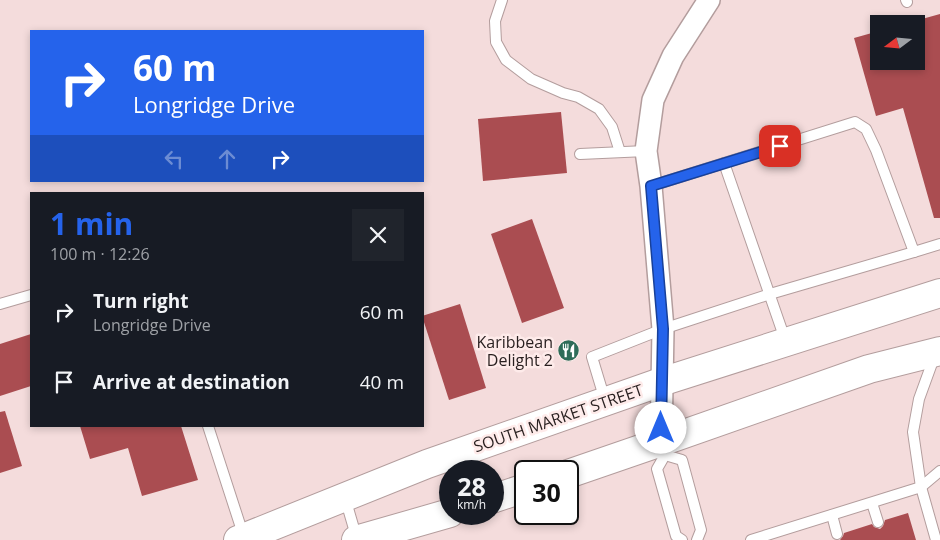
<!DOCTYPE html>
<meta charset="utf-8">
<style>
body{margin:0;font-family:"Open Sans",sans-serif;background:#20242c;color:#f1f3f6;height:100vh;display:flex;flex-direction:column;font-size:19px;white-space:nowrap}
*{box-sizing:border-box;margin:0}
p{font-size:16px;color:#9ea1a6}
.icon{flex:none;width:28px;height:28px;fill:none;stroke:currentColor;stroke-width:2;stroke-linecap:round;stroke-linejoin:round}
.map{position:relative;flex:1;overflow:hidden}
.side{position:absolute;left:30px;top:192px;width:394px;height:235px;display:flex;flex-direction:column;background:#171b24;border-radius:0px;box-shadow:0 2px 8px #0003}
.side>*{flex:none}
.top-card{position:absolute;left:30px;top:30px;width:394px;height:152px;border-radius:0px;box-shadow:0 2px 8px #0003;background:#2563eb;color:#fff;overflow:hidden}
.needle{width:32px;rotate:254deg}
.fabs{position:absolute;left:870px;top:15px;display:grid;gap:10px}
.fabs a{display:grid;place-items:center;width:55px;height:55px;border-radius:0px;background:#171b24;box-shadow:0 2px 8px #0003;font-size:25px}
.speed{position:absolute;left:439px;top:460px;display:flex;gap:10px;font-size:25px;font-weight:700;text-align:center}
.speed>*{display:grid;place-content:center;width:65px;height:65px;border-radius:50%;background:#171b24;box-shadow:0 2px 8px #0003;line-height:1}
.speed small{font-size:12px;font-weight:400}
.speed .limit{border:2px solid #111;border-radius:8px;background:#fff;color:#111}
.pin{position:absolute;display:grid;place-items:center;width:42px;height:42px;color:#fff;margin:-21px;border-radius:10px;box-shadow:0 2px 8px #0006}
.me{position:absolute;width:55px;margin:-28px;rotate:0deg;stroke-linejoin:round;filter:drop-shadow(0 0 4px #0008)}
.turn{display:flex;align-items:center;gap:18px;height:105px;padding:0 20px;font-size:22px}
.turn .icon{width:65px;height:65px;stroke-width:2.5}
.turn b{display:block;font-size:35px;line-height:42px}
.lanes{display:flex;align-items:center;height:48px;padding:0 20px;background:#0003;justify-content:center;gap:25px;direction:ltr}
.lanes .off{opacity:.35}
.round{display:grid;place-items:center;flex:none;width:52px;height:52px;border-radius:0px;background:#20242c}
.summary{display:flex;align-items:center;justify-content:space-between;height:85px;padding:0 20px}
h1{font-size:30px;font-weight:700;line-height:38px;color:#2563eb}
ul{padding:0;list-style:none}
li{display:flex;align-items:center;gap:15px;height:70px;padding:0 20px}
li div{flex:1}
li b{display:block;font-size:19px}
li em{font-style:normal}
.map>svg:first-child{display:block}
.building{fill:#aa4d51}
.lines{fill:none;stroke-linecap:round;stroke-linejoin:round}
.service-casing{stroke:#b39d9d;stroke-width:12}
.minor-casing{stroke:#b39d9d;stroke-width:24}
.primary-casing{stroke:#b39d9d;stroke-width:30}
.service{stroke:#fff;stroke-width:10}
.minor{stroke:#fff;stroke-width:21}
.primary{stroke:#fff;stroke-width:28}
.route-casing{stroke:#184099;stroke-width:12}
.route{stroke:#2563eb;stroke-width:9}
.labels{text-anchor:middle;stroke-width:5;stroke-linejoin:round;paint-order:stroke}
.poi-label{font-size:16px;fill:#281f1f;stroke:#feebea;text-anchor:end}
.street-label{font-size:16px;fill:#281f1f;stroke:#feebea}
</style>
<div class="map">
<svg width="940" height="540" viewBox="0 0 940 540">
<rect width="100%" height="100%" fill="#f4dcdc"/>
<!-- building -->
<g class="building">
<path d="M940,14v204h-6l-31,-110 -27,8 -22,-78 25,-7v30h37v-37h-12z"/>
<path d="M561,112l6,61 -84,8 -5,-62z"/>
<path d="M532,219l32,89 -42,15 -31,-89z"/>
<path d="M460,304l26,84 -37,12 -27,-84z"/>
<path d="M31,334v52l-31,10v-52z"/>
<path d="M5,411l17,55 -22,7v-61z"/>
<path d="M80,426h101l17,54 -56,16 -14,-48 -38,11z"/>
<path d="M908,513l8,27h-76l3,-4 1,-3 28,-9 2,3 6,2 3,-3 2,-6z"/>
</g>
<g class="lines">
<defs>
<g id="service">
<path d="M502,0l-7,21 1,21 10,18 25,19 32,14 15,4 21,12 13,18 8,25"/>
<path d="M906,0l1,2"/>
<path d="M580,154l66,-3"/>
<path d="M724,163l62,179"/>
<path d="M651,186l204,-64 11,7 10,21 38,102 26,-8"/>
<path d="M0,304l31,-9"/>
<path d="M935,355l-16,44 -6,33 8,55 15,53"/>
<path d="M605,400l-13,-43 71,-28 107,-35 144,-42"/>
<path d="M208,426l36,111"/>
<path d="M662,443l3,12 -8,14 19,67 6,4"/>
<path d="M665,455l17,5 19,70 -4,10"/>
<path d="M345,498l12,41"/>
<path d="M872,503l6,19"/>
<path d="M832,515l5,19"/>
<path d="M751,540l170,-53 19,-16"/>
</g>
<path id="minor" d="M661,442l2,-113 -12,-143 -5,-35 7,-51 20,-44 36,-56"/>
<g id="primary">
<path d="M568,474l93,-32 208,-73 71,-18"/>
<path d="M492,499l33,-11"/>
<path d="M238,540l189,-76 234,-82 279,-89"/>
<path d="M356,540l94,-27"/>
</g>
</defs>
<!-- service casing -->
<use href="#service" class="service-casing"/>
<!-- minor casing -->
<use href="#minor" class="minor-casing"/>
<!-- primary casing -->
<use href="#primary" class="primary-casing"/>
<!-- service -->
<use href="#service" class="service"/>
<!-- minor -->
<use href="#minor" class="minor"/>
<!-- primary -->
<use href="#primary" class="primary"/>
</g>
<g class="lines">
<defs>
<path id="route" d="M661,428l2,-99 -12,-143 129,-40"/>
</defs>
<!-- route casing -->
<use href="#route" class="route-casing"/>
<!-- route -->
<use href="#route" class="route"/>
</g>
<!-- icons -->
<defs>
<symbol id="restaurant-disc" viewBox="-11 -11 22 22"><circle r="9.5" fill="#2e6c58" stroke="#feebea"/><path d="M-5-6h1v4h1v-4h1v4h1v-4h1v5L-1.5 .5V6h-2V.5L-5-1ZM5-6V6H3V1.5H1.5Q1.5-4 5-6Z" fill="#fff"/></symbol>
</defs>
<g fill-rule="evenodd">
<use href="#restaurant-disc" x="556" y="338" width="25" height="25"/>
</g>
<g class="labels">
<!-- poi labels -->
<g class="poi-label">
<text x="553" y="348">Karibbean<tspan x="553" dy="18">Delight 2</tspan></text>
</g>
<!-- street labels -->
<g class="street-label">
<text transform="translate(558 418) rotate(-19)" y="6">SOUTH MARKET STREET</text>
</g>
</g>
</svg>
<div class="fabs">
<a><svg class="needle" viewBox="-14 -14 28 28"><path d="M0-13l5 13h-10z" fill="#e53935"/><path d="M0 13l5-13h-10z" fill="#9ea1a6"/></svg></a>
</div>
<div class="speed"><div>28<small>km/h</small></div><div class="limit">30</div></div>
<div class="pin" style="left:780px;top:146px;background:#d93025"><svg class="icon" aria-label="arrive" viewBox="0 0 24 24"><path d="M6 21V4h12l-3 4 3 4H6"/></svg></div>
<svg class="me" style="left:661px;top:428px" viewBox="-20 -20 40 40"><circle r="19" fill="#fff"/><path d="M0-13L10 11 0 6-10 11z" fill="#2563eb"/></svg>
<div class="top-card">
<div class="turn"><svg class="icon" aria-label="right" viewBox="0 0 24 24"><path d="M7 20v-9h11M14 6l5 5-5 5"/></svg><div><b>60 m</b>Longridge Drive</div></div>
<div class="lanes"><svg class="icon off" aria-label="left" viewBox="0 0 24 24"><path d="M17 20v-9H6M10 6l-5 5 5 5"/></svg><svg class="icon off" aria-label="ahead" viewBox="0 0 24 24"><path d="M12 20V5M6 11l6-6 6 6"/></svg><svg class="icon" aria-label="right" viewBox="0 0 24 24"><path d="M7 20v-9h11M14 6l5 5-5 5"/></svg></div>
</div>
<section class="side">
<div class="summary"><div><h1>1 min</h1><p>100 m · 12:26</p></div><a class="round"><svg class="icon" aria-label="close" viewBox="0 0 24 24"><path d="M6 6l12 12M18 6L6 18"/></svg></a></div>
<ul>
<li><svg class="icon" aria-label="right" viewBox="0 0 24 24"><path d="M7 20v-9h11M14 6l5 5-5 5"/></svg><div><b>Turn right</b><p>Longridge Drive</p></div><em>60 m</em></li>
<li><svg class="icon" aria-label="arrive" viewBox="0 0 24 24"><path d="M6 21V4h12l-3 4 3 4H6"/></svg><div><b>Arrive at destination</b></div><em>40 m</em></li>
</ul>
</section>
</div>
